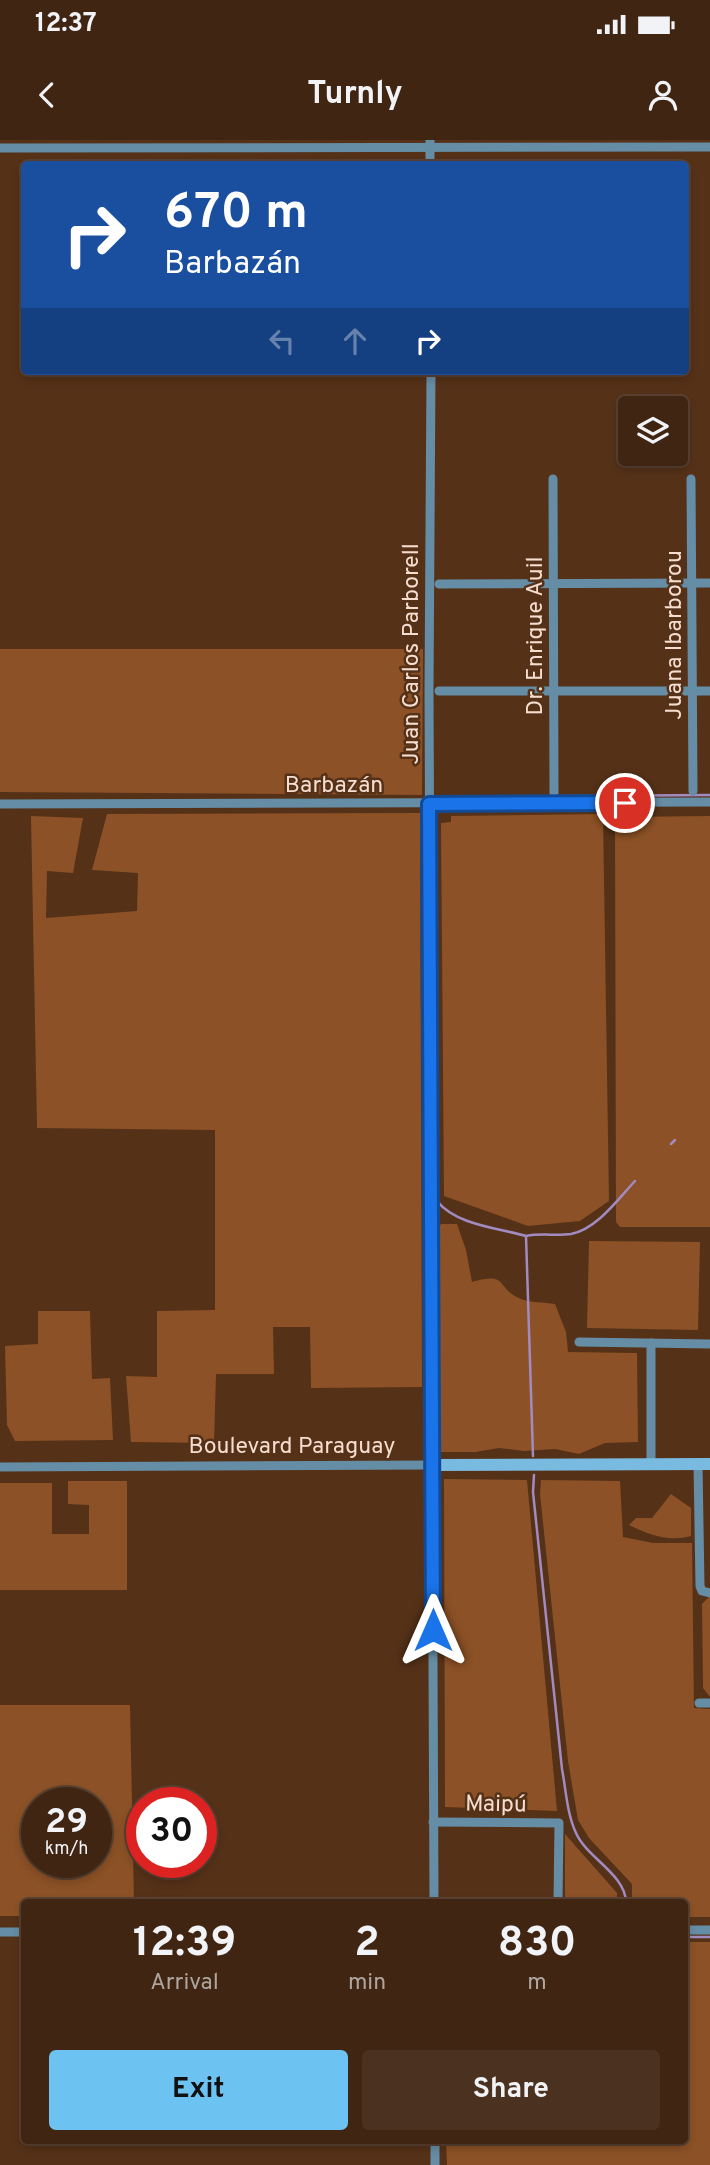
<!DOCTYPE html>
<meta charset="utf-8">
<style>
body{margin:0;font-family:Overpass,sans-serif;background:#4b3120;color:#f1f3f6;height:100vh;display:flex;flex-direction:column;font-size:26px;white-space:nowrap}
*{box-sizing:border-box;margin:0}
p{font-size:23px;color:#aea59f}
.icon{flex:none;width:38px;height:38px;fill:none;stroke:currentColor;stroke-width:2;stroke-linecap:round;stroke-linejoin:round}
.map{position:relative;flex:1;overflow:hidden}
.details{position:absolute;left:21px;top:1759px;width:667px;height:245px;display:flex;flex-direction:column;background:#402512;border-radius:7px;box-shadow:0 4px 10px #0003,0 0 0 2px #594232}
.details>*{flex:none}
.top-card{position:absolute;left:21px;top:21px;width:668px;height:214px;border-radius:7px;box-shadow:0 4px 10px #0003,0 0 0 2px #594232;background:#1a4fa0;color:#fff;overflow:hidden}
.fabs{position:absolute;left:618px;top:256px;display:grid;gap:14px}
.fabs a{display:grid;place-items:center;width:70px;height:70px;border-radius:7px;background:#402512;box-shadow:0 4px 10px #0003,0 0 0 2px #594232;font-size:35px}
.speed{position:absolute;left:21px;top:1647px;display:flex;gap:14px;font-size:35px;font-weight:700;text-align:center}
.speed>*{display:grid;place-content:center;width:91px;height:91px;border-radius:50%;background:#402512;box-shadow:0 4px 10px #0003,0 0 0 2px #594232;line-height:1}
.speed small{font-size:18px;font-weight:400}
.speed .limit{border:10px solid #d22;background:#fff;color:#111}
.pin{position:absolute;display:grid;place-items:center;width:60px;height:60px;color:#fff;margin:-30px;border:4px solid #fff;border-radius:50%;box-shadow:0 2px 7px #0007}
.me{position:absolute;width:77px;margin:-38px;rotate:0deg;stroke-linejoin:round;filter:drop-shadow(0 0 5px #0008)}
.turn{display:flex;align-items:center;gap:24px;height:147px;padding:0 28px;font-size:32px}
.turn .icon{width:91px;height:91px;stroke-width:2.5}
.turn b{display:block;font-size:49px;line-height:60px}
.lanes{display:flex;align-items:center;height:66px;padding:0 28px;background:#0003;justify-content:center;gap:35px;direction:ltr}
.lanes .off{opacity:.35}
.eta{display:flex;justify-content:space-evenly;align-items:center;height:119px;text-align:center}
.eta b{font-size:42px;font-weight:700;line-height:49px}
.action{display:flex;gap:14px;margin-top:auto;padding:14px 28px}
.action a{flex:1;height:80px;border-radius:7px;background:#6cc3f2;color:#111;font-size:28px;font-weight:700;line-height:80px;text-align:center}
.action a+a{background:#4b3120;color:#f1f3f6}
.status{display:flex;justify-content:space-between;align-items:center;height:49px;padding:0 35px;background:#402512;direction:ltr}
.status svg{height:19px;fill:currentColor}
header{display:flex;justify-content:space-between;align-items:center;height:91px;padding:0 28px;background:#402512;font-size:32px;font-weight:700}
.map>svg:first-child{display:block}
.green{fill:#8c5126;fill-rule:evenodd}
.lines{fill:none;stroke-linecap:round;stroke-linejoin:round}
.stream{stroke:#a28bc1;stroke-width:2.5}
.street{stroke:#658da5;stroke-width:9}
.secondary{stroke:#79bbe0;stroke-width:12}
.route-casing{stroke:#114b97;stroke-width:18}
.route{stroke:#1a73e8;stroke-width:12}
.labels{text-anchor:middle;stroke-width:5;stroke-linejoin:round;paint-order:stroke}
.street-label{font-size:23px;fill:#f5ddcf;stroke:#553118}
</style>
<div class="status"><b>12:37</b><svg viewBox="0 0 49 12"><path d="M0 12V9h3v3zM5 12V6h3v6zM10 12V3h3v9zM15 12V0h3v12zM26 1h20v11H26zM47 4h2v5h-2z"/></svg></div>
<header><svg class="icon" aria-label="back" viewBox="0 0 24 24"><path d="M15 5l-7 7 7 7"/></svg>Turnly<svg class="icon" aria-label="person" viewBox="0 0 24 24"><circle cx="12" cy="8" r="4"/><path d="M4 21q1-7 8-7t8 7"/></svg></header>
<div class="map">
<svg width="710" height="2025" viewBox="0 0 710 2025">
<rect width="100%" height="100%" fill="#553118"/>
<!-- green -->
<g class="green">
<path d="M0,509h423l-1,146 -422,-3z"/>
<path d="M420,673l2,574 -111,1 -1,-61h-37l1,47h-58l-2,69 -83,-1 -5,-66 31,1v-66l58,-1v-180l-178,-2 -6,-312 52,2 -10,55 -26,-2 -1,47 91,-7 1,-38 -46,-3 15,-56z"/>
<path d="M603,674l6,387 -29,20 -52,5 -84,-30 -3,-373 10,-1v-6z"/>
<path d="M710,676v411h-90l-4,-5 -1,-401 5,-4z"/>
<path d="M441,1084h16l9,26 6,32c38,-11 23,7 49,17 9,4 24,3 34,5l11,28 2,20 69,1 1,89 -33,1 -26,11 -24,-5 -31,2 -25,-3 -24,4h-36l-2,-223z"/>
<path d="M589,1101l111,1 -2,88 -111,-2z"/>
<path d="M38,1171h52l2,68 18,-1 3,62 -98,1 -8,-16 -2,-79 33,-2z"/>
<path d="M444,1339l83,1 30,331 -112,-4z"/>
<path d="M541,1340l79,1 3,56 30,6h39l2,165 16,1v208h-26v-15h-52v-18l-43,-46 -11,-18 -10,-59 -28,-267z"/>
<path d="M68,1341h59v109h-127v-107h52v51h37v-29l-21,-1z"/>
<path d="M671,1354l20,14v28c-23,6 -41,-1 -62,-11l7,-7h16z"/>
<path d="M710,1456v101l-7,-9 -1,-84z"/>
<path d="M0,1565h130l4,197h-110v14h-24zM37,1662h59v60h-59z"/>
<path d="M565,1694l52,59v9h-52z"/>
<path d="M684,1802h26v223h-263l-1,-25h238z"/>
</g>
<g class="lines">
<!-- stream -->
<g class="stream">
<path d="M436,657l274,-2"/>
<path d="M436,670l1,391c19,24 61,27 89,35"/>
<path d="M671,1004l4,-4"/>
<path d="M533,1316l-7,-220c15,-3 30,0 45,-2 26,-5 47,-35 64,-53"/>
<path d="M534,1335l-1,17 29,277c4,21 5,45 14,64 11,25 49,41 50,69"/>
<path d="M684,1797h26"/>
</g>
<!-- street -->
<g class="street">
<path d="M430,0v24"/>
<path d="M0,8l710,-1"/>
<path d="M431,231l-2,320 5,1211"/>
<path d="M553,339l1,314"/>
<path d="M691,339l2,312"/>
<path d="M439,444l271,-1"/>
<path d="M439,551h271"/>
<path d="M0,664l710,-2"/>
<path d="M579,1202l131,2"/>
<path d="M651,1324v-121"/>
<path d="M698,1324l2,122 2,5 8,2"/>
<path d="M0,1327l433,-2"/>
<path d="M699,1563h11"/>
<path d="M433,1682l126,1 -1,79"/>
<path d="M684,1790h26"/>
<path d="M0,1792h24"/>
<path d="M435,2000v25"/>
</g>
<!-- secondary -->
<path class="secondary" d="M433,1325l277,-1"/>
</g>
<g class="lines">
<defs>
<path id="route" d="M433,1490l-4,-826 196,-1"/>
</defs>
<!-- route casing -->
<use href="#route" class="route-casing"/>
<!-- route -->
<use href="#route" class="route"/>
</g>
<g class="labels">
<!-- street labels -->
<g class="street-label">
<text transform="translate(673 495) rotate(-90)" y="8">Juana Ibarborou</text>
<text transform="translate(534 496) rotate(-90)" y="8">Dr. Enrique Auil</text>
<text transform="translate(410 514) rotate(-90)" y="8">Juan Carlos Parborell</text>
<text x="334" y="652">Barbazán</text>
<text x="292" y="1313">Boulevard Paraguay</text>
<text transform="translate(496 1663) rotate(1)" y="8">Maipú</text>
</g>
</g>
</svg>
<div class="fabs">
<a><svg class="icon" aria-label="layers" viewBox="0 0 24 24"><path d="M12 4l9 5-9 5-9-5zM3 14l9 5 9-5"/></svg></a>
</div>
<div class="speed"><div>29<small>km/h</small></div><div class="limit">30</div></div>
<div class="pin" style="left:625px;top:663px;background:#d93025"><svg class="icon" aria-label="arrive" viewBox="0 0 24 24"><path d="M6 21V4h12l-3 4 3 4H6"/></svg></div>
<svg class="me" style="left:433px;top:1490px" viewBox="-20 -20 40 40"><path d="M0-17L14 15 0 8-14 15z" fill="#1a73e8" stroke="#fff" stroke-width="4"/></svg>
<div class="top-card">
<div class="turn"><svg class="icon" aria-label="right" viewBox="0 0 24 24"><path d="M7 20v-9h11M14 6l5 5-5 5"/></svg><div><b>670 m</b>Barbazán</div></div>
<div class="lanes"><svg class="icon off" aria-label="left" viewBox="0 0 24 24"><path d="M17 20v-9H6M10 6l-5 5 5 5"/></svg><svg class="icon off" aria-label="ahead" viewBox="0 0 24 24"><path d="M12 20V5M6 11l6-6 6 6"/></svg><svg class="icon" aria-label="right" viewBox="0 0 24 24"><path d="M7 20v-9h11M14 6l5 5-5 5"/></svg></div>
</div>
<section class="details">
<div class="eta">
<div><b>12:39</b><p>Arrival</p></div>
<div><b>2</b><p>min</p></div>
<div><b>830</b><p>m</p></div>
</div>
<div class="action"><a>Exit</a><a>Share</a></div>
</section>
</div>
